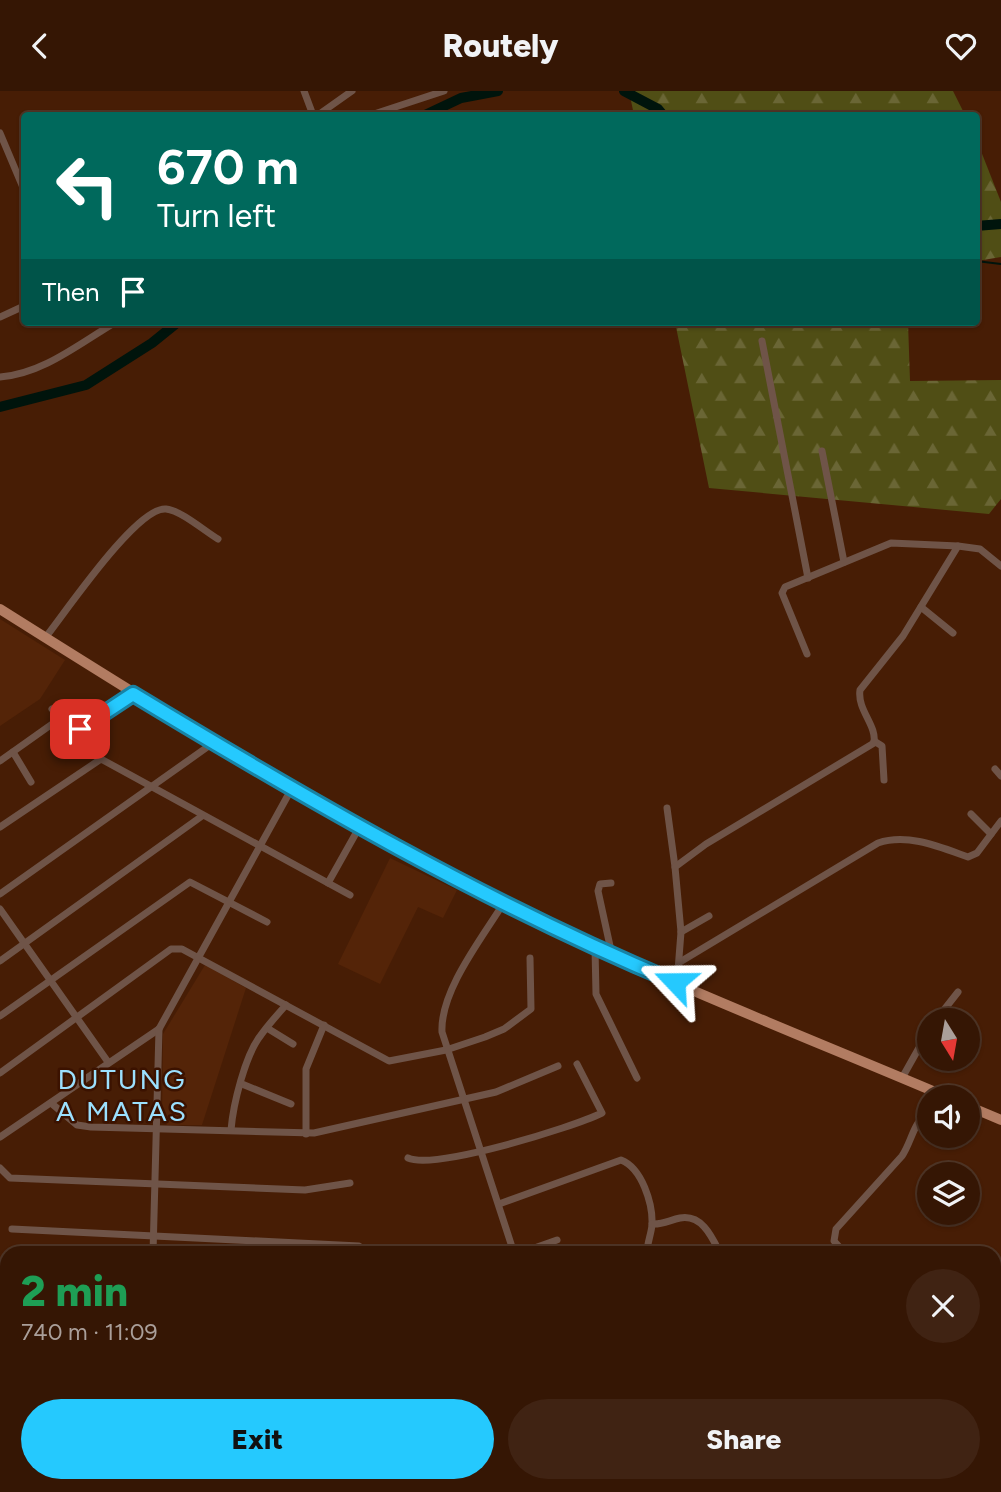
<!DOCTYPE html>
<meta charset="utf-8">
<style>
body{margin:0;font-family:Figtree,sans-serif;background:#402313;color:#f1f3f6;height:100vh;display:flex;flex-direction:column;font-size:26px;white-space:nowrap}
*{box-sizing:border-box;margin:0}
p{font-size:23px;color:#aa9f9a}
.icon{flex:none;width:38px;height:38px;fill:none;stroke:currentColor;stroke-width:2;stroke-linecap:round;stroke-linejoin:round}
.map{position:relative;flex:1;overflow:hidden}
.sheet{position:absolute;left:0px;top:1155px;width:1001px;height:247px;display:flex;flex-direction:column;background:#351604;border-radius:21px 21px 0 0;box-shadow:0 2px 5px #0004,0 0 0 2px #4f3526}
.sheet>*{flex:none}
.top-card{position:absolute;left:21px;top:21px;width:959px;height:214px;border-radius:7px;box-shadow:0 2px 5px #0004,0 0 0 2px #4f3526;background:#00695c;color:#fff;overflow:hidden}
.needle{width:46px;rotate:169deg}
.buttons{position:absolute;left:917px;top:917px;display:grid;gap:14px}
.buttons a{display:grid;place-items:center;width:63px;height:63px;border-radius:50%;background:#351604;box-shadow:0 2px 5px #0004,0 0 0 2px #4f3526;font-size:35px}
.pin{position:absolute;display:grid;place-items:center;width:60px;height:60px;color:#fff;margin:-30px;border-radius:14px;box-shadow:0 4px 10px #0006}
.me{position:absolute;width:77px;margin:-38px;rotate:293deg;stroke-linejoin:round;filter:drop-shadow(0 0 5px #0008)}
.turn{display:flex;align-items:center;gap:24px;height:147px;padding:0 21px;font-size:32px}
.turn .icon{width:91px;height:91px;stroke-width:2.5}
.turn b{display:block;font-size:49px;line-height:60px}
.then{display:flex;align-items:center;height:66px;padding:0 21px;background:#0003;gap:14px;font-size:26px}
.round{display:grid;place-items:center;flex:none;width:74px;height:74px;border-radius:37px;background:#402313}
.headline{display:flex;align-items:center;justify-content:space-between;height:119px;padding:0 21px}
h1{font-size:42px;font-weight:800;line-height:52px;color:#1e9e55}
.primary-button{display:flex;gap:14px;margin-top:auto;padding:14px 21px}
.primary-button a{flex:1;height:80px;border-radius:42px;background:#25c9fe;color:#111;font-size:28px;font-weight:800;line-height:80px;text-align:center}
.primary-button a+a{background:#402313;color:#f1f3f6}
header{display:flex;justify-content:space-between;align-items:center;height:91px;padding:0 21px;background:#351604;font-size:32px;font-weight:800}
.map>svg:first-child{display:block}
.built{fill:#542408}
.forest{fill:url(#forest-firs)}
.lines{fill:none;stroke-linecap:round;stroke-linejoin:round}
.stream{stroke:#00140c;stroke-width:2}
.river{stroke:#00140c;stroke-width:10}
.street{stroke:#6f5448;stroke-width:7}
.primary{stroke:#b27c62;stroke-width:10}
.route-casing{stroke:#1883a5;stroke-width:18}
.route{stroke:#25c9fe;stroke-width:12}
.labels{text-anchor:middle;stroke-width:5;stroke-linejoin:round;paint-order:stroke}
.quarter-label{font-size:28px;letter-spacing:2px;fill:#9be0fe;stroke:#3b1200}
</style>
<header><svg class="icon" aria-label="back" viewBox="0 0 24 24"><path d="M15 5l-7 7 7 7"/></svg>Routely<svg class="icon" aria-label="heart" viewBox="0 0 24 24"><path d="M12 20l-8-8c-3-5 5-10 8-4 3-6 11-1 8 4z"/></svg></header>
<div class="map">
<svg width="1001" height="1401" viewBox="0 0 1001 1401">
<defs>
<pattern id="forest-firs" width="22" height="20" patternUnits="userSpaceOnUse" patternTransform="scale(1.75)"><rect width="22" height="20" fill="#504e15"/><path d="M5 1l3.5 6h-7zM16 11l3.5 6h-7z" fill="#6a6635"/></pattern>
</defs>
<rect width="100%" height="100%" fill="#471d05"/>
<!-- built -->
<g class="built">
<path d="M0,528l65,41 -25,39 -40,27z"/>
<path d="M390,767l67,32 -14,28 -25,-11 -38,77 -42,-20z"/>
<path d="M205,874l41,23 -44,137h-35l-5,-6 1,-85z"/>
</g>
<!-- forest -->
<g class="forest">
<path d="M629,0h324l12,24h-331z"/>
<path d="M977,50l24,61v55l-24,4z"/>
<path d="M675,231h233l2,59 91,-1v119l-12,15 -280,-26z"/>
</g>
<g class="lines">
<!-- stream -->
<path class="stream" d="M976,170l25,3"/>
<!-- river -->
<g class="river">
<path d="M624,0l34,18 5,6"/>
<path d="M425,24l36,-17 37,-7"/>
<path d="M976,135l25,-2"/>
<path d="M0,316l86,-22 66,-42 26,-21"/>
</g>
<!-- street -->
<g class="street">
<path d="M304,0l9,24"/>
<path d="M318,24l34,-24"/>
<path d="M371,24l73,-24"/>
<path d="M0,42l24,57"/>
<path d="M24,159v8"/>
<path d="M0,226l24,-11"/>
<path d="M762,250l46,237"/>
<path d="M0,286c43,-3 80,-34 116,-55"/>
<path d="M822,360l22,111"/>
<path d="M958,455l22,3 21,17"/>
<path d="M921,516l32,26"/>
<path d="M45,547c20,-25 92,-132 121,-129 16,2 37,21 52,30"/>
<path d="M52,618l10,8"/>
<path d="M874,650l8,5 2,34"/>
<path d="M13,661l18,30"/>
<path d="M0,670l62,-44 13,9 10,2 48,-34"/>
<path d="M995,678l6,7"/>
<path d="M667,717l8,59"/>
<path d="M971,723l20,20"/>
<path d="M0,736l101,-68 249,136"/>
<path d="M328,792l32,-57"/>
<path d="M611,792l-11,1 -2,7 14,64"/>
<path d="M0,803l213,-151"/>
<path d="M503,813c-21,34 -63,87 -61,128l71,218 10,2 34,-12"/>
<path d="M0,818l108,153"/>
<path d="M681,841l28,-16"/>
<path d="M595,857l1,46 41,84"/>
<path d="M0,870l202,-145"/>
<path d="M680,871l198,-119c30,-10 62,4 90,14l9,-4 24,-32"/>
<path d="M677,892l4,-51 -6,-65 31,-23 168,-101c3,-18 -17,-33 -14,-53l43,-54 55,-90 -67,-3 -106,44 -3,6 25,61"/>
<path d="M0,925l190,-134 77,40"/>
<path d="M936,929l22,-28"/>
<path d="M267,937l26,16"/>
<path d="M0,982l171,-124h11l207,112 57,-11 39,-13 19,-8 27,-20 -1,-51"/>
<path d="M902,987l27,-48"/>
<path d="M242,993l49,20"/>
<path d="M51,1012l26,22 14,2 223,6 182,-41 62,-26"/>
<path d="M231,1039c2,-25 14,-75 30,-95 7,-10 16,-20 25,-30"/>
<path d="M306,1043v-65l18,-44"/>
<path d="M0,1046l159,-108 133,-241"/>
<path d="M408,1067c27,12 163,-30 194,-45l-25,-49"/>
<path d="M0,1077l10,10 295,12 45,-7"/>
<path d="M499,1113l122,-44c21,8 32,44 31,65 -1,10 -5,18 -5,28"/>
<path d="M652,1133c10,1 18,-4 28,-6 22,-4 32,19 40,35"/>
<path d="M12,1138l347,17 10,7"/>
<path d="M153,1162l6,-224"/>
<path d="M845,1162l-11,-12 2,-12 66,-73c10,-15 11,-34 27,-44"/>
<path d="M0,1190l7,1"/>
<path d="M0,1244l7,1"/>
<path d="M0,1281l7,-2"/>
<path d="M0,1356l7,-2"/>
<path d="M54,1395l1,6"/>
<path d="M100,1395l2,6"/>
<path d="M0,1396l7,-1"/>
</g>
<!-- primary -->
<g class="primary">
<path d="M0,518c165,104 330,208 505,295 143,72 294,130 442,193"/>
<path d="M968,1015l33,14"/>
</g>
</g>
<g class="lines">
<defs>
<path id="route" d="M80,638l53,-35c175,106 353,209 542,288"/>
</defs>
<!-- route casing -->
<use href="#route" class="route-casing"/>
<!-- route -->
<use href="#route" class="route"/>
</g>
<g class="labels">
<!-- quarter labels -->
<g class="quarter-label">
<text x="122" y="998">DUTUNG<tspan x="122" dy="32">A MATAS</tspan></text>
</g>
</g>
</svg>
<div class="buttons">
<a><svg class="needle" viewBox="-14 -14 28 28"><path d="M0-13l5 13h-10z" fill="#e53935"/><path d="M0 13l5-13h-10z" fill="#aa9f9a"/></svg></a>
<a><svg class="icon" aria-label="sound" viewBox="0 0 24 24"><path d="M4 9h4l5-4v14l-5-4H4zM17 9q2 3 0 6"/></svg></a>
<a><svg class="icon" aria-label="layers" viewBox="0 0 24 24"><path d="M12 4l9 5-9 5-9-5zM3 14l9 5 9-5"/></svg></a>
</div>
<div class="pin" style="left:80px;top:638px;background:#d93025"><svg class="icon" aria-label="arrive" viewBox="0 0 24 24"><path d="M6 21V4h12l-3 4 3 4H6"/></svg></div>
<svg class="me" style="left:675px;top:891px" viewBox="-20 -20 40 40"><path d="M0-17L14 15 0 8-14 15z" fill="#25c9fe" stroke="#fff" stroke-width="4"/></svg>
<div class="top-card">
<div class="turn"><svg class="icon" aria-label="left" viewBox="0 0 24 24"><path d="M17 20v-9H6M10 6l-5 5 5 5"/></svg><div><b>670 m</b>Turn left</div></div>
<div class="then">Then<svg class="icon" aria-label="arrive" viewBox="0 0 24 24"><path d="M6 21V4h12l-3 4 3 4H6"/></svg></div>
</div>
<section class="sheet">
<div class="headline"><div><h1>2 min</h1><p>740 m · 11:09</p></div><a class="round"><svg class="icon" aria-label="close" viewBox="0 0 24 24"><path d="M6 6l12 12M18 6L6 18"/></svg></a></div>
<div class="primary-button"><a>Exit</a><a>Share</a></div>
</section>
</div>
